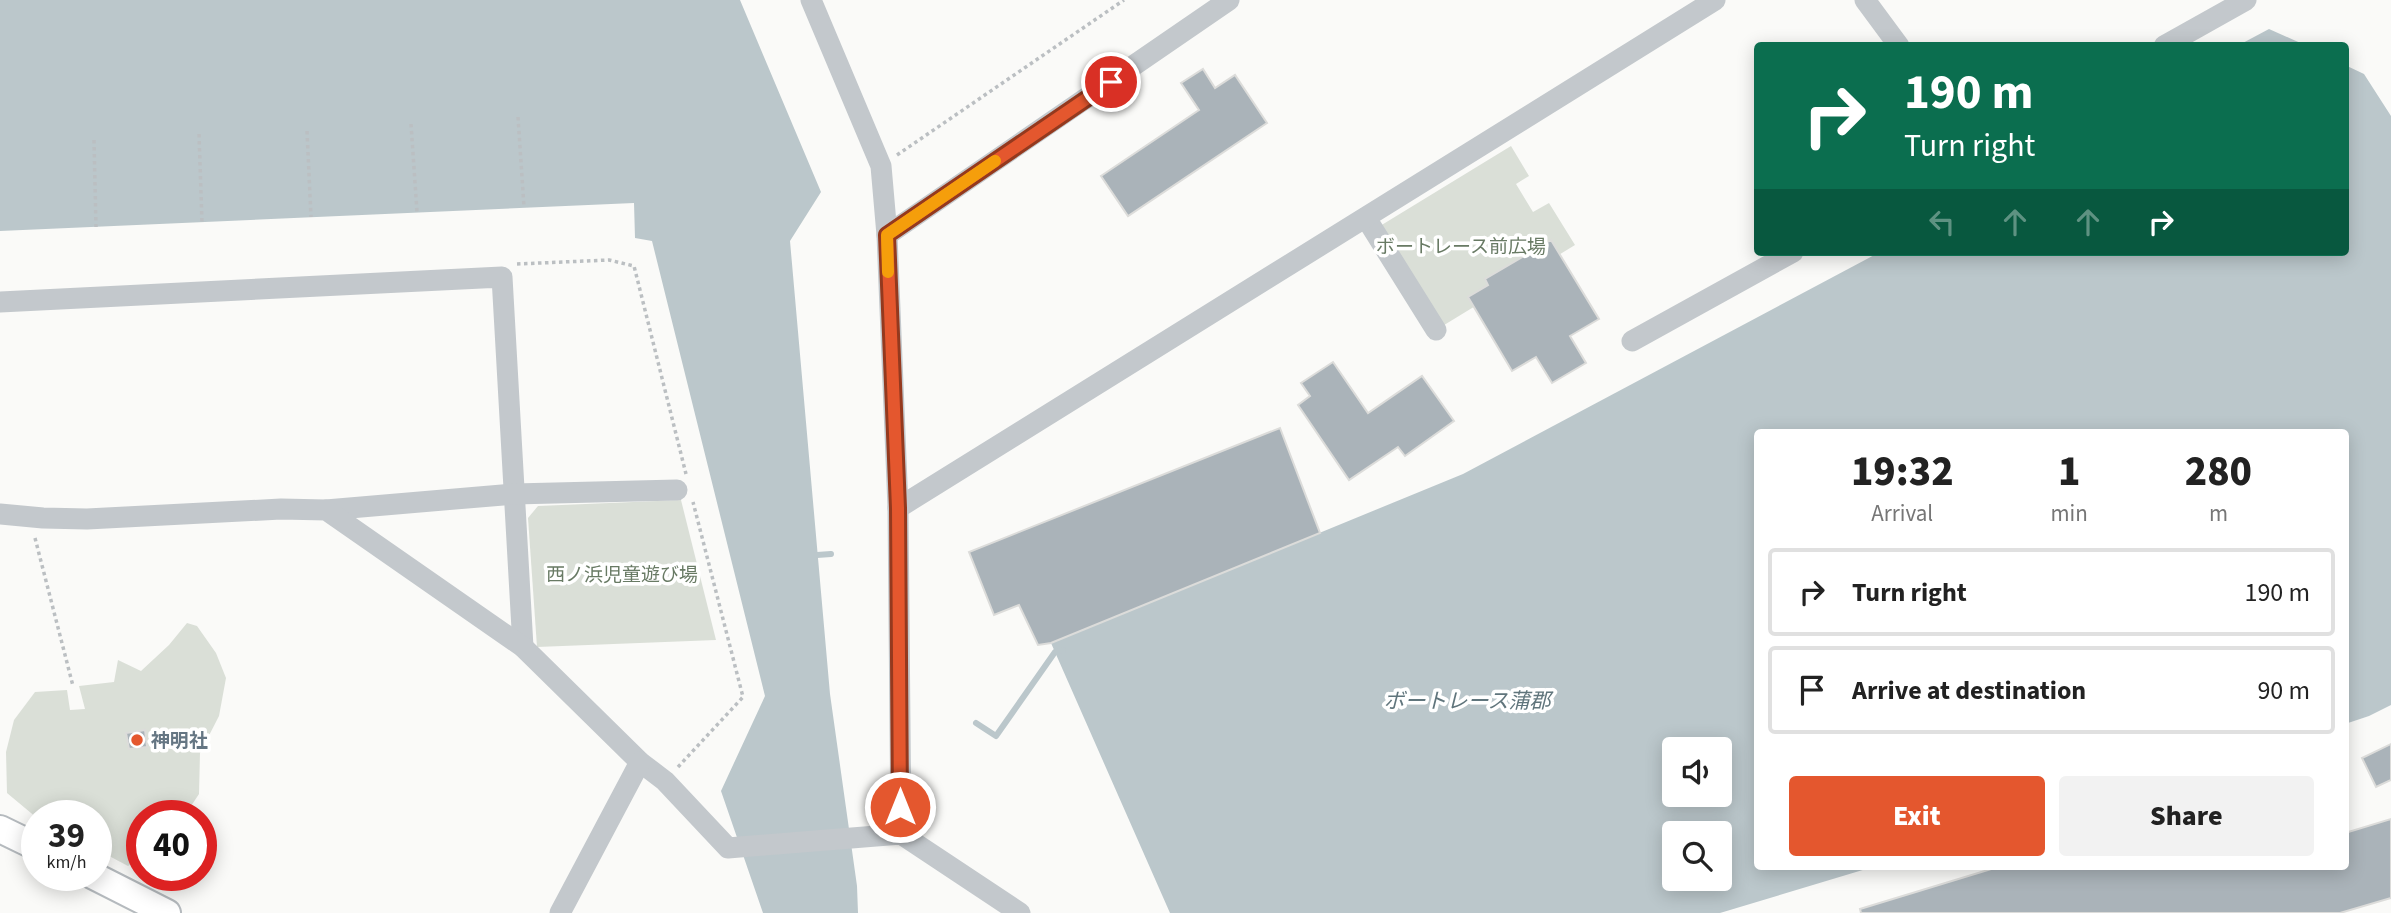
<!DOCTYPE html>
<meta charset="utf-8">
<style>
body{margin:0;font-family:"Source Sans 3","Noto Sans JP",sans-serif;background:#f2f2f2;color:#222;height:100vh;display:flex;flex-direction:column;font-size:26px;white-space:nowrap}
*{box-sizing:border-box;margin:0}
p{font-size:23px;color:#767676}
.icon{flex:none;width:38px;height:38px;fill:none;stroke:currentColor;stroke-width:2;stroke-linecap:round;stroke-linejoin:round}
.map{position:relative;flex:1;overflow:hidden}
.panel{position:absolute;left:1754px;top:429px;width:595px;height:441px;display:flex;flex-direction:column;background:#fff;border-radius:7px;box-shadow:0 4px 18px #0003}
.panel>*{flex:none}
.top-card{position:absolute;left:1754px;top:42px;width:595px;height:214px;border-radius:7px;box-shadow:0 4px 18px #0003;background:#0b6e4f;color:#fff;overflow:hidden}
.controls{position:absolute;left:1662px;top:737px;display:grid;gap:14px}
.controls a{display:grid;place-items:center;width:70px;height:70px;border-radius:7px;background:#fff;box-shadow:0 4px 18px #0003;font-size:35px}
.speed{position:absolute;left:21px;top:800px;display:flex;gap:14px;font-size:35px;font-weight:700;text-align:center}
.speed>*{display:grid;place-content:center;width:91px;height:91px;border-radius:50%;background:#fff;box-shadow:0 4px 18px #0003;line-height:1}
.speed small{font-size:18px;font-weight:400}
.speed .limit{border:10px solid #d22;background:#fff;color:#111}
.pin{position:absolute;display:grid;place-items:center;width:60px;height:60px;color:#fff;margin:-30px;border:4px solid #fff;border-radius:50%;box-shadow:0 2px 7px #0007}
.me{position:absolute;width:77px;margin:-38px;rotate:0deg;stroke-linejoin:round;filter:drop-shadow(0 0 5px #0008)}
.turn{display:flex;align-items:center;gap:24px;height:147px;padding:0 35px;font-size:32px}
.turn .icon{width:91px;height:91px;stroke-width:2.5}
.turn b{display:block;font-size:49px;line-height:60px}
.lanes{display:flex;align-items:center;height:66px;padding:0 35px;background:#0003;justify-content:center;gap:35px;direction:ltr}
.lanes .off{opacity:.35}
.eta{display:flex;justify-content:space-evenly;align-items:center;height:119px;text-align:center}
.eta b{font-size:42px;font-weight:800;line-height:49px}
.button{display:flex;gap:14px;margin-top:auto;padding:14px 35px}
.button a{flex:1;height:80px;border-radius:7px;background:#e4572e;color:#fff;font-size:28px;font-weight:800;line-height:80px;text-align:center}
.button a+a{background:#f2f2f2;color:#222}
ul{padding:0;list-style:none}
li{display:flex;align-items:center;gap:21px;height:88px;margin:0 14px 10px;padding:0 21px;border:4px solid #e0e0e0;border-radius:7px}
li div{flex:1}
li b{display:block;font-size:26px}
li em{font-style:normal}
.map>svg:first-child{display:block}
.green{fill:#dadfd7}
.water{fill:#bbc7cb;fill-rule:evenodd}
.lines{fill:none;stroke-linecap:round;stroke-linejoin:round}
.stream{stroke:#bbc7cb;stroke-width:6}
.building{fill:#aab3b9;stroke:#dcdcda;stroke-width:2}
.major-casing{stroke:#b5babe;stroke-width:30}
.path{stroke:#bbbfc2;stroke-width:3.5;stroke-dasharray:3.5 3.5;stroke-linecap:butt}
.minor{stroke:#c3c8cc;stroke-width:21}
.major{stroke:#fff;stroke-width:26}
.route-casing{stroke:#94391e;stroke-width:18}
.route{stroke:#e4572e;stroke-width:12}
.slow{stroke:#f59e0b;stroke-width:12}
.poi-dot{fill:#e4572e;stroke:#fff;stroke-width:2.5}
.labels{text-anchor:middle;stroke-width:7;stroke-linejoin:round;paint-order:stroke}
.park-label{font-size:19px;fill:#687a64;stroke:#fff}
.poi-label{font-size:19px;font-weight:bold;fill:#657683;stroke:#fff;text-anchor:start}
.water-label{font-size:21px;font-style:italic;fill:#60757c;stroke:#fff}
</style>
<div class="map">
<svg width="2391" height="913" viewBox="0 0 2391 913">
<rect width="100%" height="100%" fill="#fafaf8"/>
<!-- green -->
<g class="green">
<path d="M1511,146l18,30 -13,8 17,28 16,-9 26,42 -139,85 -56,-104z"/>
<path d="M681,500l35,140 -179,7 -9,-129 10,-12z"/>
<path d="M187,623l10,3 19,27 10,25 -7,38 -19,37 -1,41 -14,21 -43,1v41l-14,9 -32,-17v-33h-59v2l-30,-25 -1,-41 8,-32 21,-28 32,-2 3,20 15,-1 -6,-23 35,-4 4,-22 23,11 28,-26z"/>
</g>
<!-- water -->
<g class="water">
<path d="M0,0h740l81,192 -31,49 40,453 27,192 1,27h-95l-42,-122 44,-95 -113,-455 -17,-3 -1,-35 -634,28z"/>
<path d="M2269,29l36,16h-66z"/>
<path d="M2345,65l19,9 27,42v589l-22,11 -24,8v-292h-588v434h119l-156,47h-550l-119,-270 412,-169 417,-222h465zM1675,749h45v45h-45zM1675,833h45v45h-45z"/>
</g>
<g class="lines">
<!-- stream -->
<g class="stream">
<path d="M817,555l14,-1"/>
<path d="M976,723l20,13 59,-84 8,-2"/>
</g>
</g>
<!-- building -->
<g class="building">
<path d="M1203,69l12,19 20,-13 32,48 -139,93 -27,-40 98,-66 -18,-27z"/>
<path d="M1551,240l48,79 -29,17 16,27 -34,20 -16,-26 -24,14 -44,-74 20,-12 -3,-6z"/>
<path d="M1333,362l35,51 54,-37 32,45 -49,35 -7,-9 -49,33 -51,-75 12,-9 -9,-13z"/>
<path d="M1280,428l40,105 -269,110 -13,2 -19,-40 -25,10 -25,-63z"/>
<path d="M145,730l2,17 -18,2 -3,-16z"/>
<path d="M2391,744v36l-15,7 -14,-29z"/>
<path d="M2391,819v79l-51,15h-479l-1,-4 141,-43h344v-33z"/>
</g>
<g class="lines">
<defs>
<g id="major">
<path d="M0,829l37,18"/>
<path d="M92,875l75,38"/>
</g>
</defs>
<!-- major casing -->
<use href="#major" class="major-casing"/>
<!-- path -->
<g class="path">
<path d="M518,117l6,90"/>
<path d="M411,124l6,88"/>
<path d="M307,131l4,86"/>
<path d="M199,134l3,88"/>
<path d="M94,140l2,87"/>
<path d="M897,155l227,-155"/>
<path d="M517,264l92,-4 25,6 52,208"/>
<path d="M35,538l38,148"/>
<path d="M678,767l65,-70 -50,-195"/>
</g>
<!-- minor -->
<g class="minor">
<path d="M811,0l70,166 6,69 11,273 3,326"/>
<path d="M1865,0l34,46"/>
<path d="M2164,46l82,-46"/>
<path d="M1366,218l70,112"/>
<path d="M887,235l342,-235"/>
<path d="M0,302l502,-25 21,370"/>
<path d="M1632,341l161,-89"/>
<path d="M898,508l817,-508"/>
<path d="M326,510l188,-16 163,-4"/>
<path d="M0,514l43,4 44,1 194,-10 45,1 197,137 117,115 25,19 63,67 173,-14 119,79"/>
<path d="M560,913l80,-151"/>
</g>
<!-- major -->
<use href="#major" class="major"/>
</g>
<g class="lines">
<defs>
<path id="route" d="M900,807l-2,-299 -11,-273 224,-153"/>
</defs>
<!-- route casing -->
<use href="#route" class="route-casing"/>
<!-- route -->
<use href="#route" class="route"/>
<!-- slow -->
<path class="slow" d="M888,272l-1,-37 108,-74"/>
</g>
<!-- markers -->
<circle class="poi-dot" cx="137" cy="740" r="7"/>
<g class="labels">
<!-- park labels -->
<g class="park-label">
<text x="1461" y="253">ボートレース前広場</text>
<text x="622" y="581">西ノ浜児童遊び場</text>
</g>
<!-- poi labels -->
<g class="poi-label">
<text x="151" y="747">神明社</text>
</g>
<!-- water labels -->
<g class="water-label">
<text x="1467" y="708">ボートレース蒲郡</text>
</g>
</g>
</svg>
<div class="controls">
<a><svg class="icon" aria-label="sound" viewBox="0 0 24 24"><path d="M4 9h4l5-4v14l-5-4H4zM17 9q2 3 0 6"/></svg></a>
<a><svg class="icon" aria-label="search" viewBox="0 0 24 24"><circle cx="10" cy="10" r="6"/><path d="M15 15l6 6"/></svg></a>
</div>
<div class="speed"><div>39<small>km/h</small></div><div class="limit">40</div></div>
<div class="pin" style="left:1111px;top:82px;background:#d93025"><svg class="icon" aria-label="arrive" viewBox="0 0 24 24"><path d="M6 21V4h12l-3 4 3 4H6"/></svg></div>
<svg class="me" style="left:900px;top:807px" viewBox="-20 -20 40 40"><circle r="17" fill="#e4572e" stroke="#fff" stroke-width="3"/><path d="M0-11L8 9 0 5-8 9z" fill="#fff"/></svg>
<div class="top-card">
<div class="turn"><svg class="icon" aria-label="right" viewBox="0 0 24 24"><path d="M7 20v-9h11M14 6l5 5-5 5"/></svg><div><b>190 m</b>Turn right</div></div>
<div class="lanes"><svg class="icon off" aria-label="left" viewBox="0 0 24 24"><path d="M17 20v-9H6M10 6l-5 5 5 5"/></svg><svg class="icon off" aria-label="ahead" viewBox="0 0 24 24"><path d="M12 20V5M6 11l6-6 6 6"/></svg><svg class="icon off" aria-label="ahead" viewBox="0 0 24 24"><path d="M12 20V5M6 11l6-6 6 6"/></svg><svg class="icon" aria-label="right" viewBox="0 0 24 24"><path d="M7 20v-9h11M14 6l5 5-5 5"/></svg></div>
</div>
<section class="panel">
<div class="eta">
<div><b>19:32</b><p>Arrival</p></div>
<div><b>1</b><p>min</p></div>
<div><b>280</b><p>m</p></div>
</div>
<ul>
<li><svg class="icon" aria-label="right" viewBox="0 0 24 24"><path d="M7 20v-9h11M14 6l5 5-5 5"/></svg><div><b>Turn right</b></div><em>190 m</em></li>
<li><svg class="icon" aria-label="arrive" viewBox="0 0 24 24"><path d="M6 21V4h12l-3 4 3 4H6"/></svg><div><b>Arrive at destination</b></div><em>90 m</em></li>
</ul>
<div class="button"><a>Exit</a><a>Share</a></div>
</section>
</div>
